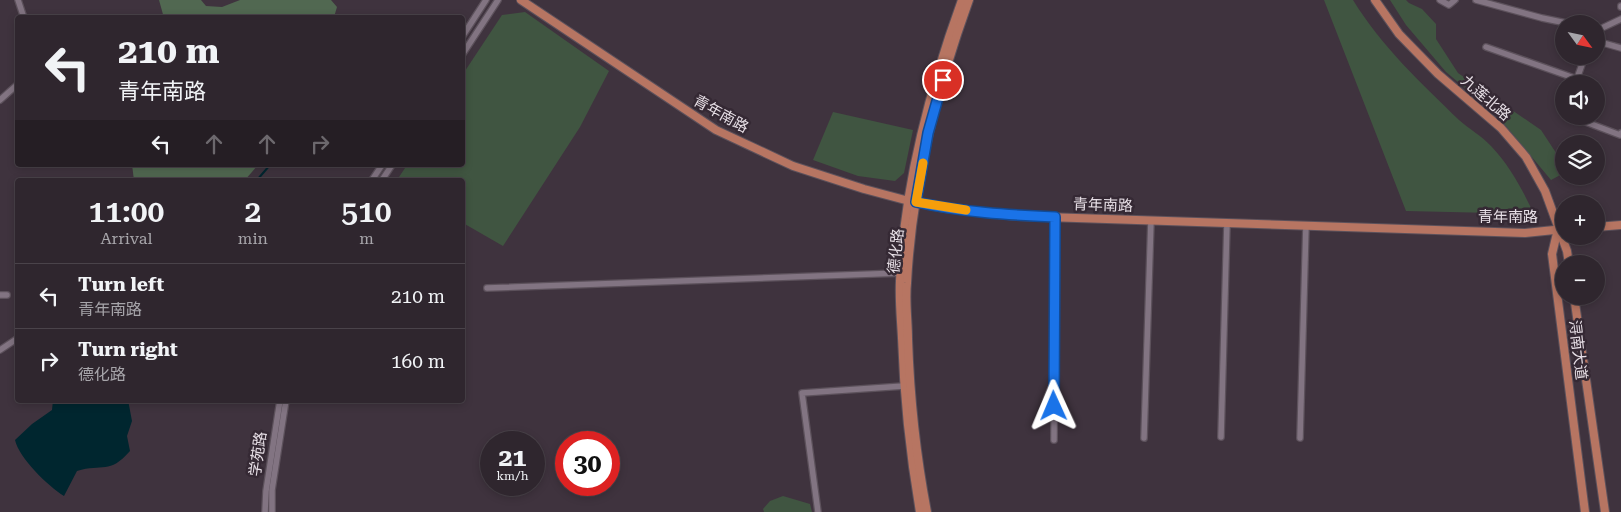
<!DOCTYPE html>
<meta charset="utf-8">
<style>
body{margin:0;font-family:"Roboto Serif","Noto Sans SC",serif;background:#3b323a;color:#f1f3f6;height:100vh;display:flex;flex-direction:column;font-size:19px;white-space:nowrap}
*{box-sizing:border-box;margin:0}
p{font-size:16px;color:#a7a5aa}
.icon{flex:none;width:28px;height:28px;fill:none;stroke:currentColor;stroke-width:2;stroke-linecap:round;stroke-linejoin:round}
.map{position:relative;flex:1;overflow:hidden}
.sheet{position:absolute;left:15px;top:178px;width:450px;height:225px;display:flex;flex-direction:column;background:#2f262e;border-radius:5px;box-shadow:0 2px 8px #0003,0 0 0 1px #4a434a}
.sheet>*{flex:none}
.top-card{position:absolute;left:15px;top:15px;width:450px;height:152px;border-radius:5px;box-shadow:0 2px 8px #0003,0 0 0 1px #4a434a;background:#2f262e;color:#f1f3f6;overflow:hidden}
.needle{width:32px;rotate:123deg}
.fabs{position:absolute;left:1555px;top:15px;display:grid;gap:10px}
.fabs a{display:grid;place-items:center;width:50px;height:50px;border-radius:50%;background:#2f262e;box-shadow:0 2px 8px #0003,0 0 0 1px #4a434a;font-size:25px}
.speed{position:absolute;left:480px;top:431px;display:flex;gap:10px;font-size:25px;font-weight:700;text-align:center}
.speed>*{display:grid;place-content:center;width:65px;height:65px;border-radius:50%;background:#2f262e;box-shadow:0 2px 8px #0003,0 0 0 1px #4a434a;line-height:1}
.speed small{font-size:12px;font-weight:400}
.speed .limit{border:8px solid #d22;background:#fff;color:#111}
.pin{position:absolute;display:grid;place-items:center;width:42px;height:42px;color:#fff;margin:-21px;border:2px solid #fff;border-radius:50%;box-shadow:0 1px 5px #0007}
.me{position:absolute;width:55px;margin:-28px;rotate:359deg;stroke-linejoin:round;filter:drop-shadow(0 0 4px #0008)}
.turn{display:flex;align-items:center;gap:18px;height:105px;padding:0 20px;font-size:22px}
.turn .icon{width:65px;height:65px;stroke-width:2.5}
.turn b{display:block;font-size:35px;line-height:42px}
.lanes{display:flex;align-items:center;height:48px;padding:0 20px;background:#0003;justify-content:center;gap:25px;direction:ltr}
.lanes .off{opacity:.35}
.eta{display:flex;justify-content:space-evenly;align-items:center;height:85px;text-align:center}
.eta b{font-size:30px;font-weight:600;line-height:35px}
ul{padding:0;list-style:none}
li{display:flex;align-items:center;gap:15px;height:65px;padding:0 20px;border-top:1px solid #4a434a}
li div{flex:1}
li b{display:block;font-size:19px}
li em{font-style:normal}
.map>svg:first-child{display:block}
.green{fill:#405541}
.forest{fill:#516851}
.water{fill:#00262f}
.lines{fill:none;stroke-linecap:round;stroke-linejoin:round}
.stream{stroke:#00262f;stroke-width:2}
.minor-casing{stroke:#5c515b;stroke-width:8}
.major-casing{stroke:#5c515b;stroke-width:10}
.minor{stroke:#827482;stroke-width:5.5}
.major{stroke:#b77562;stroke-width:8}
.route-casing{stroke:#114b97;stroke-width:12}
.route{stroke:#1a73e8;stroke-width:9}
.slow{stroke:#f59e0b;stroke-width:9}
.labels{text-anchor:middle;stroke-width:5;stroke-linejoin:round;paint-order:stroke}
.street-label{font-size:15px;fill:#e6dee5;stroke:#352934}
</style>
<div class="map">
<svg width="1621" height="512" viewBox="0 0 1621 512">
<rect width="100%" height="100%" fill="#3f333e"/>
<!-- green -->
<g class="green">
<path d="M1324,0h29c29,47 67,82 106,120 10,9 23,16 32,26 19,20 31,43 43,68l-128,-3z"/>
<path d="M1390,0h16l3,3 13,6 14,15v15l22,34 83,57 23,35v8l-13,7 -56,-67 -49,-41 -40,-47z"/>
<path d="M525,12l84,59 -29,56 -77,119 -40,-23 -1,-43h-65l10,-15h55l1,-91 39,-59z"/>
<path d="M833,112l80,18 -9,43 -9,8 -37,-5 -45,-16z"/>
<path d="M783,496l27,8 2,8h-48l-1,-3 7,-8z"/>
</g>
<!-- forest -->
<g class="forest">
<path d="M159,0h42l5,6 16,1 18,-7h91l6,7 -3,10 -170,1z"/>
<path d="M132,165h126l-13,15h-111z"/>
</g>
<!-- water -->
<path class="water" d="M53,400h75l4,21 -5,15 3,15c-21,24 -27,12 -53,20l-13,25c-16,-10 -45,-38 -49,-56l17,-16 20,-14z"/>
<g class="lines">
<!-- stream -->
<path class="stream" d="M257,180l13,-15"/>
<defs>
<g id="minor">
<path d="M18,0l6,18"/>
<path d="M1440,0l9,5 6,-5"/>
<path d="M1476,0l66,18 29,6"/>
<path d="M1621,6v1"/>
<path d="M1596,28h6l19,-9"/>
<path d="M462,37l24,-37"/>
<path d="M1596,41l25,7"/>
<path d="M1486,47l91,32"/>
<path d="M462,55l36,-55"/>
<path d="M1575,84l10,-28"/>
<path d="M0,100l18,-16"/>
<path d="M1570,116l50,19 1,-2"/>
<path d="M372,180l10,-15"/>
<path d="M382,180l10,-15"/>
<path d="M487,288l414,-15"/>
<path d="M0,295h7"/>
<path d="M0,350l18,-12"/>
<path d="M1221,437l6,-214"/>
<path d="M1144,438l7,-218"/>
<path d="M1300,438l6,-213"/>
<path d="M1054,440l1,-223"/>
<path d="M265,512l1,-21 14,-91"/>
<path d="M272,512v-22l14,-90"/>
<path d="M818,512l-16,-119 102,-7"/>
</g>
<g id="major">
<path d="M521,0l195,130 77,36 71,23 45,12 36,7 71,8 509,17 39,-4"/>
<path d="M1375,0l24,34 39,40 63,54 25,29 19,34 22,60 2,13"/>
<path d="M1596,227l25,-2"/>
<path d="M1558,229l-6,25 33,258"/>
<path d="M1574,296l31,216"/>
<path d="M920,512c-10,-58 -16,-115 -18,-174 -1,-19 -3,-38 -2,-57 4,-94 30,-193 62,-281"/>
<path d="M927,512c-11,-57 -17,-114 -19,-173 0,-18 -3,-38 -1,-56 5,-97 29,-192 62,-283"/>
</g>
</defs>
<!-- minor casing -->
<use href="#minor" class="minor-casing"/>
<!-- major casing -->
<use href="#major" class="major-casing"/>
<!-- minor -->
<use href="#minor" class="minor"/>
<!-- major -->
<use href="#major" class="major"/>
</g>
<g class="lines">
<defs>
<path id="route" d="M943,80l-15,53 -12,69c46,10 92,13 139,15l-1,189"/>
</defs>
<!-- route casing -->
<use href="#route" class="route-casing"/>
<!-- route -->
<use href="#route" class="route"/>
<!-- slow -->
<path class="slow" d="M923,163l-7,39 50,8"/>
</g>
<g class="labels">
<!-- street labels -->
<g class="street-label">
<text transform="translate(1486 98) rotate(41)" y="5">九莲北路</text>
<text transform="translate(721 114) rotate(29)" y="5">青年南路</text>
<text transform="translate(1103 205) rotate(2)" y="5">青年南路</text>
<text x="1508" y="222">青年南路</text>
<text transform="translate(896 251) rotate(-84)" y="5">德化路</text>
<text transform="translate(1578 350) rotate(83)" y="5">浔南大道</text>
<text transform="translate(258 454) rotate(-82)" y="5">学苑路</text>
</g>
</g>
</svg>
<div class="fabs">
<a><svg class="needle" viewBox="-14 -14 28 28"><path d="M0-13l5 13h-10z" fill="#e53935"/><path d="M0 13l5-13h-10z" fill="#a7a5aa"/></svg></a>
<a><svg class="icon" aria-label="sound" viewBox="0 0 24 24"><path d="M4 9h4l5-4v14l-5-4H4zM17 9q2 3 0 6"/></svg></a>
<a><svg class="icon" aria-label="layers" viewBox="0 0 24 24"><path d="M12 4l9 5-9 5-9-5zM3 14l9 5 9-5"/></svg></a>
<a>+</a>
<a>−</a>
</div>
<div class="speed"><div>21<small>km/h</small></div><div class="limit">30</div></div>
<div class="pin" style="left:943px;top:80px;background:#d93025"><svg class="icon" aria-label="arrive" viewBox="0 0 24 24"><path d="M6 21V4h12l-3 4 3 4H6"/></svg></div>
<svg class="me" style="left:1054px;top:406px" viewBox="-20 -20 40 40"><path d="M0-17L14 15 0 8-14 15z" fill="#1a73e8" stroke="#fff" stroke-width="4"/></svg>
<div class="top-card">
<div class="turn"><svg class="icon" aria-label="left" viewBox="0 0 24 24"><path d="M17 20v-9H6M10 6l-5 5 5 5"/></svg><div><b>210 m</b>青年南路</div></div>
<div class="lanes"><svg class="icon" aria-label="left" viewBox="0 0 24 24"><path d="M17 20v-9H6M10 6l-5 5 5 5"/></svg><svg class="icon off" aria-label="ahead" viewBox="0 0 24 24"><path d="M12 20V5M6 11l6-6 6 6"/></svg><svg class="icon off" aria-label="ahead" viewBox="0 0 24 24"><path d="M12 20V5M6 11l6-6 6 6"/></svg><svg class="icon off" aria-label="right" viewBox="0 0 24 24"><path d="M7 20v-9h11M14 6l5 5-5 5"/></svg></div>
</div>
<section class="sheet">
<div class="eta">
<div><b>11:00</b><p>Arrival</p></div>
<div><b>2</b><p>min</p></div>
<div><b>510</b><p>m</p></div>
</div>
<ul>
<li><svg class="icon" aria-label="left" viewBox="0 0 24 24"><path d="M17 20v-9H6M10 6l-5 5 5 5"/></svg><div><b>Turn left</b><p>青年南路</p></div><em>210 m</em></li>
<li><svg class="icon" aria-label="right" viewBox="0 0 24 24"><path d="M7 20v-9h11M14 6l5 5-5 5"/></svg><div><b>Turn right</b><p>德化路</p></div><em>160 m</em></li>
</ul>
</section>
</div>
